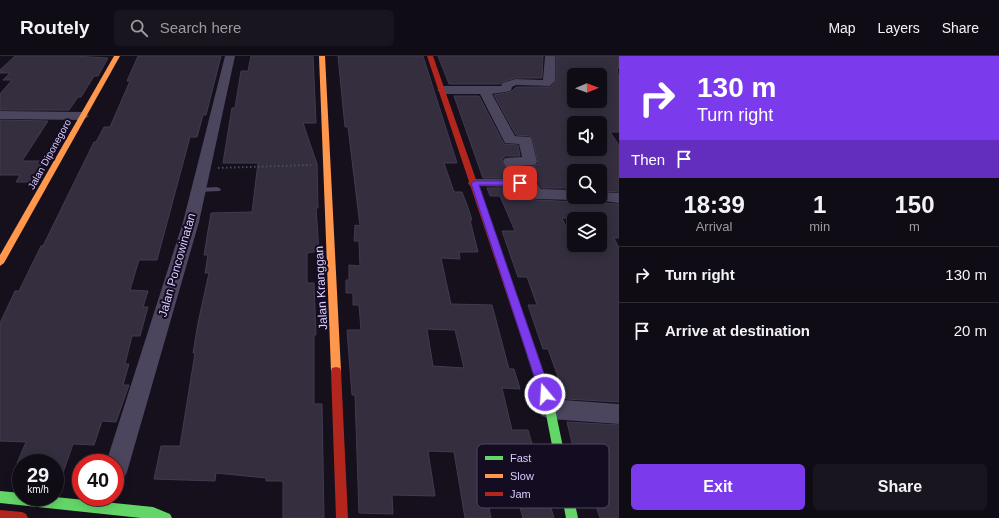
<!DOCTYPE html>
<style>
body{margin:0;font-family:Helvetica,sans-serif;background:#19151e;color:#f1f3f6;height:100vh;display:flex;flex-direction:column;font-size:15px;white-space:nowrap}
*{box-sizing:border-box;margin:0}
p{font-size:13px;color:#9c9ba0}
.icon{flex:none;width:22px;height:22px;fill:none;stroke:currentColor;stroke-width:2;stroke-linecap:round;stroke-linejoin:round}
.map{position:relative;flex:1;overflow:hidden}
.sheet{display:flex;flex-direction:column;background:#100c15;width:380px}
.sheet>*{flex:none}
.top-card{background:#7c3aed;color:#fff;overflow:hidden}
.needle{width:26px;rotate:89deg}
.controls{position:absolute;left:567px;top:12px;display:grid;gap:8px}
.controls a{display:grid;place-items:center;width:40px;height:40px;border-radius:6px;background:#100c15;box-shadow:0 2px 10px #0003,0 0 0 1px #302c34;font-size:20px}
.speed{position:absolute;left:12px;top:398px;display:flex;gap:8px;font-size:20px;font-weight:700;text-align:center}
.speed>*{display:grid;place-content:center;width:52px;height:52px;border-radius:50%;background:#100c15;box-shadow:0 2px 10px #0003,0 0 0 1px #302c34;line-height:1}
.speed small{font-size:10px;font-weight:400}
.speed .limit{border:6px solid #d22;background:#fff;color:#111}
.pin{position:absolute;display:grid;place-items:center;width:34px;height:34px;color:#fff;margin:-17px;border-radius:8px;box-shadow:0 2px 6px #0006}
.me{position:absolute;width:44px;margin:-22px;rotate:342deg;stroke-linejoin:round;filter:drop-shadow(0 0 3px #0008)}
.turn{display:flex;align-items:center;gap:14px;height:84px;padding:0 12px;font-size:18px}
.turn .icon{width:52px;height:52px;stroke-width:2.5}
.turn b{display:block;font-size:28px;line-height:34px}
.then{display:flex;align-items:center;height:38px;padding:0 12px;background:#0003;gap:8px;font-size:15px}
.eta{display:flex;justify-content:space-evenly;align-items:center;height:68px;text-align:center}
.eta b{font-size:24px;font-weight:800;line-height:28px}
.action{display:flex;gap:8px;margin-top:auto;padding:8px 12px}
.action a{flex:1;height:46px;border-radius:6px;background:#7c3aed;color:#fff;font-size:16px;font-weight:800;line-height:46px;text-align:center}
.action a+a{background:#19151e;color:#f1f3f6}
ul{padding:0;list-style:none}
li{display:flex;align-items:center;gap:12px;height:56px;padding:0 12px;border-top:1px solid #302c34}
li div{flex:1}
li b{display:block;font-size:15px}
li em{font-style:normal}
header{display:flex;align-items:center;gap:24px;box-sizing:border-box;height:56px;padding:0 20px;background:#100c15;border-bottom:1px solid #302c34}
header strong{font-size:19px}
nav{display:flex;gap:22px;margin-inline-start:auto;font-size:14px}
.search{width:280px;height:36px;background:#19151e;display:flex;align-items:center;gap:10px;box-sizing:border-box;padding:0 14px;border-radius:6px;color:#9c9ba0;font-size:15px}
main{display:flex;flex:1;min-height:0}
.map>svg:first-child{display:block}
.building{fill:#342e3e;stroke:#433a50;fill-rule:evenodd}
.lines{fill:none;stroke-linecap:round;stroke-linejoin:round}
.path{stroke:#464e5d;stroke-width:2;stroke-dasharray:1.5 2.5;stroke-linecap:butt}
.lane{fill:#4b455d;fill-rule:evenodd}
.street{fill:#4b455d;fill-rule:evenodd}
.fast{fill:#63d668;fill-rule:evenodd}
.slow{fill:#ff974d;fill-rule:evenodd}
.jam{fill:#b3261e;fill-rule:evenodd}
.route{fill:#7c3aed;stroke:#51269a}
.labels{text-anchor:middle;stroke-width:4;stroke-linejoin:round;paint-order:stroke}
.far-street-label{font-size:10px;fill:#dbcbff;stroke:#140c20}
.street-label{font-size:12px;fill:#dbcbff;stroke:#140c20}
.key{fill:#140c20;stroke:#504563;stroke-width:1}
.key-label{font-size:11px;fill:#dbcbff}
</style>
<header>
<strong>Routely</strong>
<div class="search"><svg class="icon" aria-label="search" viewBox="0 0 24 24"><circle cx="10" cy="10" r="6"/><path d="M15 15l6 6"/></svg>Search here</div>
<nav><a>Map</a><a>Layers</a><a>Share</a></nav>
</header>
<main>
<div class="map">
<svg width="619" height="462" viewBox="0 0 619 462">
<rect width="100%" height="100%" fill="#15101c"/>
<!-- building -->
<g class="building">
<path d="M15,0h59l34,2 -10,18h-4l-13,21h-3l-9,13h-69v-16l12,-14h-9l7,-7h-10v-3z"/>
<path d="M138,0h83l-15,59h-3l-6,22h-7l-33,123h-18l-9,30 18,1 -5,16h5l-8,29h-8l-7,28h4l-6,21h6l-13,37 -14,-1 -8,24 -21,-1 -15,43h-3v-24h-38l9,-21 -26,-1v-118l15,-32h4l22,-45h2l51,-104h2l8,-15h6l20,-46h-3z"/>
<path d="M251,0h62l3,67h-13l14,41 1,44h-2l3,43 -12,2v30h7l2,52h-2v69h8l2,114h-41v-37h-17v-3l-50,-5 -1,8 -61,-2 7,-33h19l15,-93h-2l5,-30 11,-50h-4l3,-18h-4l7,-42 41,-1 6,-49h-35l9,-55h3l6,-37h7z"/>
<path d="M338,0h85l34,107h-13l10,29h8l5,13 5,15h-2l8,32h-19l1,7 -19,-1 10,46 41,1 17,64h5l6,20 -18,-1 10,42h16l26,88h-31l-8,-29 -30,-1 6,30h-26l-11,-66 -26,-1 7,45 -43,-1 1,19 -34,-1 -4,-118h-3l-5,-65h14l-2,-25h-6v-12h-7v-13h3v-15l11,1 -1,-25h-5l1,-16 5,1 -12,-99h-3zM427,273l28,1 9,38 -31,-2z"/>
<path d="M438,0h105l-1,22h-27l-13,4 -2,2h-51z"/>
<path d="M556,0h63v12h-2l2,11v53h-9l9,13v47l-19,-1v-20h-26v17h-32l-6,-9 -10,-1 -5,-11 14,-1 3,-3 -5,-23 -3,-4 -14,-1 -22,-40 17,-3 5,-5h35l5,-6zM574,19h26v26h-26zM574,67h26v26h-26z"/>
<path d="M454,40h25l25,48 14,1 2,11h-15l-3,4 7,18h-26z"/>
<path d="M0,64l48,1 -26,40h21l-12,21h-15l4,-7h-20z"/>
<path d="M487,132h37l6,10 6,2 83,4v34h-5l5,10v154l-53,-3 -18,-50h-5l-15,-44h9l-10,-28h-9l-16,-46h13l-15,-35h-10zM562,162l38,1v26h-26z"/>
<path d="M567,366l52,3v93h-19l-19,-58h-5z"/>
</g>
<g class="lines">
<!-- path -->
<path class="path" d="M218,112l93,-3"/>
<!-- lane -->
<path class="lane" d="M217,131l4,2 -1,2 -22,1 -4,-2 4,-2z"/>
<!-- street -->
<g class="street">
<path d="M225,0h10l-36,166 -72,250 -4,8 -8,4v-21h-9l77,-241z"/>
<path d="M545,0h10v25l-5,5 -34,-1 -4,2 -1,4 -19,3 23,42 15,1 2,3 5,22 -2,3 -16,1 6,13 10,1 6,9 33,1v7h6l-6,3 -38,-1 -5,-2 -6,-10 -55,-1 -2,-3 2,-3 5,-1h36l-8,-18 2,-3 17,-1 -3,-13 -14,-1 -25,-49h-37l-6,-4 6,-4h58l1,-3 13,-4 28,1z"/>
<path d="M0,55l83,1 6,4 -6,4 -83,-1z"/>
<path d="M600,136l19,1v10l-24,-3 -3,-3h8z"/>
<path d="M550,343l69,5v20l-69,-5 -8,-3 -3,-7 3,-7z"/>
</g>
<!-- fast -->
<g class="fast">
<path d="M532,295l4,1 19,57 23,109h-12l-21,-109 -18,-54 1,-3z"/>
<path d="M0,435l21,2v4h34l98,10 17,7 2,4h-31l-141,-15z"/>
</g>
<!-- slow -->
<g class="slow">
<path d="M114,0h6l-116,207 -4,3v-11z"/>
<path d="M319,0h6l16,315 -1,3 -4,1 -4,-1 -1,-3z"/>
</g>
<!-- jam -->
<g class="jam">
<path d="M427,0h6l104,299 -1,3 -4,1 -4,-1 -1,-3z"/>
<path d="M336,311l4,1 1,3 7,147h-12l-5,-147 1,-3z"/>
<path d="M0,454l22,2 4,2 2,4h-28z"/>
</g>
</g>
<!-- route -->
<path class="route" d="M475,125h45l3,2 -3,2h-41l72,209 -2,4 -4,1 -4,-1 -1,-4 -69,-211z"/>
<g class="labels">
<!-- far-street labels -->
<g class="far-street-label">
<text transform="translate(49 98) rotate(-61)" y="4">Jalan Diponegoro</text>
</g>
<!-- street labels -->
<g class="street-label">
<text transform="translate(177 209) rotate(-74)" y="4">Jalan Poncowinatan</text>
<text transform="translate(321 232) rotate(-93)" y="4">Jalan Kranggan</text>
</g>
</g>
<!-- legend -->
<rect x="477" y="388" width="132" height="64" rx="6" class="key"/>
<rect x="485" y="400" width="18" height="4" fill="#63d668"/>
<rect x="485" y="418" width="18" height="4" fill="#ff974d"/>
<rect x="485" y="436" width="18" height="4" fill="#b3261e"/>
<g class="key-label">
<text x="510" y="406">Fast</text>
<text x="510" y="424">Slow</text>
<text x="510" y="442">Jam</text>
</g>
</svg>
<div class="controls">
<a><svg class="needle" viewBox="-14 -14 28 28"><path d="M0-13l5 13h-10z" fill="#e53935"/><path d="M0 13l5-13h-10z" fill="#9c9ba0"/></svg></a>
<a><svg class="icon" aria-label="sound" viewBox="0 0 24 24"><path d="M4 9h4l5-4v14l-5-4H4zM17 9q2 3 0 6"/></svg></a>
<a><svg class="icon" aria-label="search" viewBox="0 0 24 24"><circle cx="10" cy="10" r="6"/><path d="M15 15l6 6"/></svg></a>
<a><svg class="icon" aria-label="layers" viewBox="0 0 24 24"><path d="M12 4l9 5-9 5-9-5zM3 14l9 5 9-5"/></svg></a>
</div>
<div class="speed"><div>29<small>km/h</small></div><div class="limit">40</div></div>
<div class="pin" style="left:520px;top:127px;background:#d93025"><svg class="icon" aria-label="arrive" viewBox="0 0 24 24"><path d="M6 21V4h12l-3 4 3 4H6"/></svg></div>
<svg class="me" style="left:545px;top:338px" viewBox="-20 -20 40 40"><circle r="17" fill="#7c3aed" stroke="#fff" stroke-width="3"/><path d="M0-11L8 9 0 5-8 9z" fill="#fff"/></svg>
</div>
<section class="sheet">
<div class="top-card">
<div class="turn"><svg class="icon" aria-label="right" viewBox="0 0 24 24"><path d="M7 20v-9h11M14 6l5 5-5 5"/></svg><div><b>130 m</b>Turn right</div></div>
<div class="then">Then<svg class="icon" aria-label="arrive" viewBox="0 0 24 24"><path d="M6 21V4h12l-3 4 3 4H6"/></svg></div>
</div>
<div class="eta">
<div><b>18:39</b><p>Arrival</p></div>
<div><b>1</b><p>min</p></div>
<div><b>150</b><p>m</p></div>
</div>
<ul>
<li><svg class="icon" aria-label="right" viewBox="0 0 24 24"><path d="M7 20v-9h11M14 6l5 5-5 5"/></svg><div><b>Turn right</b></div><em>130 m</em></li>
<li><svg class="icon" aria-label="arrive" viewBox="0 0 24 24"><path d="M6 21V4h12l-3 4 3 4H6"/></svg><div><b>Arrive at destination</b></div><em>20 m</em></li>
</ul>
<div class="action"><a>Exit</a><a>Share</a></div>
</section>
</main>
